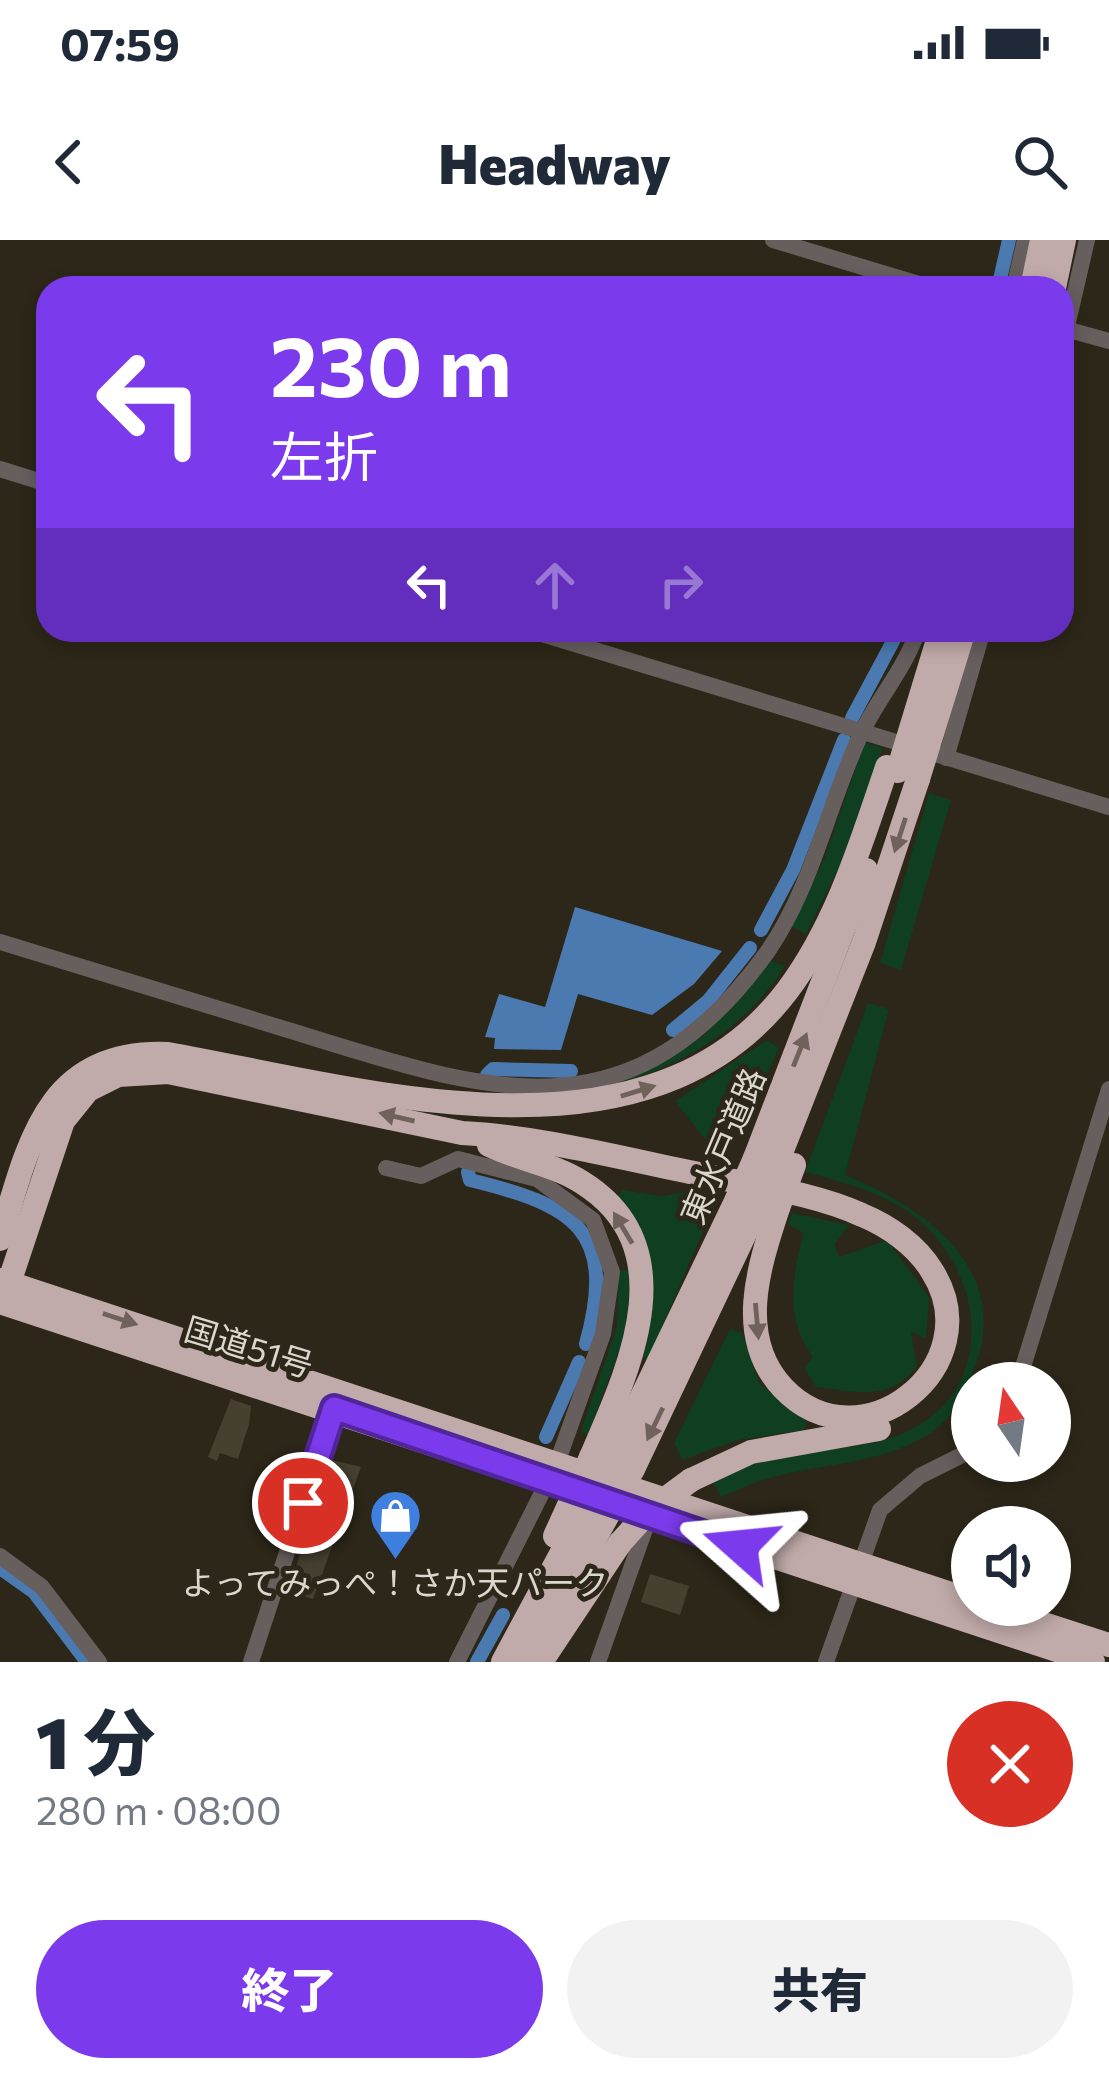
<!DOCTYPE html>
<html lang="ja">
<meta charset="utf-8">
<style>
body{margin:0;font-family:Commissioner,"Noto Sans JP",sans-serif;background:#f2f2f3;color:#1f2937;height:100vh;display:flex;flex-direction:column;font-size:45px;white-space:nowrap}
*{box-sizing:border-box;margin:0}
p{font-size:39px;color:#747a83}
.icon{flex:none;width:66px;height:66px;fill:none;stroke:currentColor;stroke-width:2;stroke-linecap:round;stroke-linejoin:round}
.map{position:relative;height:1422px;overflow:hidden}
.drawer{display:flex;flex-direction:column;background:#fff;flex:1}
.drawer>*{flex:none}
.banner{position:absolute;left:36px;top:36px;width:1038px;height:366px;border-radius:36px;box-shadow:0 6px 18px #0003;background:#7c3aed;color:#fff;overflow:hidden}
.needle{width:78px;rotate:347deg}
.fabs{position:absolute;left:951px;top:1122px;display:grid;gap:24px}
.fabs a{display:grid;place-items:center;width:120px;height:120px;border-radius:50%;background:#fff;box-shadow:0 6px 18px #0003;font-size:60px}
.pin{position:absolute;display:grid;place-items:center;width:102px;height:102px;color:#fff;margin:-51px;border:6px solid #fff;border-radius:50%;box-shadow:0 3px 12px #0007}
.me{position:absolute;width:132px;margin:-66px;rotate:288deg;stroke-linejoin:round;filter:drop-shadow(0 0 9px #0008)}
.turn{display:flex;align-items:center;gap:42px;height:252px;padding:0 36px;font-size:54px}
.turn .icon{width:156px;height:156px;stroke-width:2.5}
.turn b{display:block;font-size:84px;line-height:102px}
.lanes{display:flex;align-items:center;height:114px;padding:0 36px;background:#0003;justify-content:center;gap:60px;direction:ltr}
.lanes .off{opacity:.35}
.round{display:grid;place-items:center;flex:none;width:126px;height:126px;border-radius:63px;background:#f2f2f3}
.summary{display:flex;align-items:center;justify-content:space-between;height:204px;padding:0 36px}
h1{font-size:72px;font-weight:800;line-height:90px}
.primary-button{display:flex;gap:24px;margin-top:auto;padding:24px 36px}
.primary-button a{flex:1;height:138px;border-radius:72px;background:#7c3aed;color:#fff;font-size:48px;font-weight:800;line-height:138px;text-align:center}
.primary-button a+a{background:#f2f2f3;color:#1f2937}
.status{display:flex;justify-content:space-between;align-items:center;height:84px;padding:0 60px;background:#fff;direction:ltr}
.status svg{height:33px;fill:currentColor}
header{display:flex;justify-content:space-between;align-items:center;height:156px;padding:0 36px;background:#fff;font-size:54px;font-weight:800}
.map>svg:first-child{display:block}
.green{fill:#0f3e20}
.water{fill:#4b7ab1}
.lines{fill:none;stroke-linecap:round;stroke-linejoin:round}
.canal{stroke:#4b7ab1;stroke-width:14}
.building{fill:#464030}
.minor{stroke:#675e5e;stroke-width:16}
.highway{stroke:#c1aaaa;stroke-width:24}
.highway-bridge{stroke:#c1aaaa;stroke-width:24}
.oneway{fill:#6f625a}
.route-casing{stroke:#51269a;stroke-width:30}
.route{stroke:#7c3aed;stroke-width:21}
.labels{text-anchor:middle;stroke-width:10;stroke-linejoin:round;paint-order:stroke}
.street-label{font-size:33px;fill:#dbd7ce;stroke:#2c2718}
.poi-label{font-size:33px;fill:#dbd7ce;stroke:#2c2718}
</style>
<div class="status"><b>07:59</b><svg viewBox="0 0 49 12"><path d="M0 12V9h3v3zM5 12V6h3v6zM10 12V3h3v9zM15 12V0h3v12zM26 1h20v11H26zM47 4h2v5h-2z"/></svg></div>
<header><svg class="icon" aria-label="back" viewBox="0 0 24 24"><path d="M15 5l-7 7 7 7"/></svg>Headway<svg class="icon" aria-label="search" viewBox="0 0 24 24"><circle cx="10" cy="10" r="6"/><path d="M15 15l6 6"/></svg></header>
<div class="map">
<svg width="1109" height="1422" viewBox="0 0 1109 1422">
<rect width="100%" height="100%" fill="#2c2718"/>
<!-- green -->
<g class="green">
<path d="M864,503l19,5 -43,117 -34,69 -14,-7 33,-70z"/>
<path d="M929,553l22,7 -50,170 -21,-7z"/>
<path d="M771,721l14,5c-39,61 -96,96 -164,117l81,-46z"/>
<path d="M868,763l21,6 -44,166c79,32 165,92 131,189 -9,26 -21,52 -44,68 -48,32 -105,31 -159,45 -18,4 -35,14 -52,20l-9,-17c29,-12 57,-22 88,-27 37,-6 73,-5 108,-22 90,-43 77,-159 7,-214 -30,-24 -73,-35 -110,-45z"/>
<path d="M767,800l12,8 -43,94 -26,4 -35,-45z"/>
<path d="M703,949l12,14 -67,157 -5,-2c16,-77 12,-92 -25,-161l4,-7 40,6z"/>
<path d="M792,973l57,12 -14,19 4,13 48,-17 42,57 -3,41 -15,-6 6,35c-29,35 -58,25 -101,20l-12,-19 9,-11c-29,-37 -20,-82 -10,-124l-15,-9z"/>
<path d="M618,1030h12l-3,59 -39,107 -7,-5 36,-105z"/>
<path d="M730,1089l12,4 17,50 48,38 -3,9 -66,10 -56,20 -8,-17z"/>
</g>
<!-- water -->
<path class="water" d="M575,667l147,44 -28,33 -42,31 -74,-21 -17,56 -67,-1 1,-11 -10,-1 14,-43 46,13z"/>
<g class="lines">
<!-- canal -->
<g class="canal">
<path d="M998,48l11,-48"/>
<path d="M852,478l47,-88"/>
<path d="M761,690l32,-60 51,-130"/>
<path d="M673,790l35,-29 42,-53"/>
<path d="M487,835l6,-6 78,2"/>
<path d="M468,932l2,8c103,25 148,49 116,164"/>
<path d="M546,1197l33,-75"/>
<path d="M0,1328l34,24 53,70"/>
<path d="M477,1422l26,-47"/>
</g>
</g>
<!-- building -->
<g class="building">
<path d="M231,1159l20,7 -2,18 -11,35 -18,-6 -3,8 -9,-4z"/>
<path d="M328,1219l33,8 -48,132 -24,-8z"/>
<path d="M650,1334l39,12 -9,29 -39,-13z"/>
</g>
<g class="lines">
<!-- minor -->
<g class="minor">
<path d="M773,0l159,48"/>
<path d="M1014,48l11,-48"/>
<path d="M1062,88l47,13"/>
<path d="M1062,108l25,-108"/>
<path d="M0,229l48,15"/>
<path d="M529,390l580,177"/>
<path d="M946,518l37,-128"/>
<path d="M0,702c96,30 192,59 288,88 195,60 340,117 480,-79 45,-65 60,-147 93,-217 17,-36 44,-65 57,-104"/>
<path d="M386,928l35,8 37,-17 79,20 56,41 19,52 -9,62 -46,129 -100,199"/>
<path d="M1018,1143l91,-294"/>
<path d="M0,1316l42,31 57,75"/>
<path d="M251,1422l83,-253"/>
<path d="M598,1422l51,-144"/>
<path d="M826,1422l54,-152 40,-34 52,-26"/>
</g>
<!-- highway -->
<g class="highway">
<path d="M1032,48l10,-48"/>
<path d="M1054,48l10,-48"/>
<path d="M489,905c31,15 65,19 94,38 104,66 45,188 8,274"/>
<path d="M755,918l111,-288"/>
<path d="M777,923l87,-221 54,-163"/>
<path d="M0,999c29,-97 47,-190 168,-185 192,34 478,123 619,-63 49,-65 74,-147 100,-224"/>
<path d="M0,1040l972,321"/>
<path d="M0,1053l9,-10 54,-162 25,-31 30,-15 50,-3 294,61c81,4 162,26 242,42 52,11 109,18 158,40 27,11 55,31 70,56 60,94 -71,199 -149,117 -48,-51 -24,-122 -5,-180"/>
<path d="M0,1062l1093,360"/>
<path d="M611,1221l126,-262"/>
<path d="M633,1229l126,-265"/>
<path d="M691,1240l60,-28 128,-23"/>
<path d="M985,1365l124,40"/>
<path d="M541,1422l79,-119"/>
</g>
<!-- highway-bridge -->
<g class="highway-bridge">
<path d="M898,531l43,-141"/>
<path d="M918,539l46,-149"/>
<path d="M737,959l18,-41"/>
<path d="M759,964l18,-41"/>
<path d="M778,968l16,-43"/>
<path d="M555,1296l36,-79"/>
<path d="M620,1303l29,-32 42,-31"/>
<path d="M503,1422l108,-201"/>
<path d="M527,1422l106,-193"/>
</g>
</g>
<!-- one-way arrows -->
<defs><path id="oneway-solid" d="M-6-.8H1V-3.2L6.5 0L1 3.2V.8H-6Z" transform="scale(3)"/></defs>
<g class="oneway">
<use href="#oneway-solid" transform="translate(900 595) rotate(108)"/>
<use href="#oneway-solid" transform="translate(800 810) rotate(-68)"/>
<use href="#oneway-solid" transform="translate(638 851) rotate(-17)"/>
<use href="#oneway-solid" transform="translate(397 877) rotate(-167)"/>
<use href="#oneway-solid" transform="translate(623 988) rotate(-121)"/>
<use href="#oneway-solid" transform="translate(120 1079) rotate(18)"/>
<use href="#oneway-solid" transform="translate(757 1081) rotate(85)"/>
<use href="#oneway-solid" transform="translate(655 1184) rotate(116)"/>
</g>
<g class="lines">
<defs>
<path id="route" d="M303,1263l31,-95 406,138"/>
</defs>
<!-- route casing -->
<use href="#route" class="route-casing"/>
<!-- route -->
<use href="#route" class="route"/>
</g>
<!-- icons -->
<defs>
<symbol id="shop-pin" viewBox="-11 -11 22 30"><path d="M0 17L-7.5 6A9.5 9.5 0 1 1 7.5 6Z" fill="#3f7fe0" stroke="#2c2718"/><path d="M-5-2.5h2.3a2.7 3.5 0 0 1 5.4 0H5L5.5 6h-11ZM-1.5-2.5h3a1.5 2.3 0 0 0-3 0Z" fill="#fff"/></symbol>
</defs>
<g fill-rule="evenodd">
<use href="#shop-pin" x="366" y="1246" width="59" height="81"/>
</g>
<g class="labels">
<!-- street labels -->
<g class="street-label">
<text transform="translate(723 906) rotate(-67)" y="12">東水戸道路</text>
<text transform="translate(249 1107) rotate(17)" y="12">国道51号</text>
</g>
<!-- poi labels -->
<g class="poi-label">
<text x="395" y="1355">よってみっぺ！さか天パーク</text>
</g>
</g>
</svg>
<div class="fabs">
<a><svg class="needle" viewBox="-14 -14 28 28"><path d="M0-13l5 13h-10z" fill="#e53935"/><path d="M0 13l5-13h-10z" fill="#747a83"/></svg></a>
<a><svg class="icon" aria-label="sound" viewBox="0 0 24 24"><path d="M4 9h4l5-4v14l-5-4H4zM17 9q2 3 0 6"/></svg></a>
</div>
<div class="pin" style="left:303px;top:1263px;background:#d93025"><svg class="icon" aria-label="arrive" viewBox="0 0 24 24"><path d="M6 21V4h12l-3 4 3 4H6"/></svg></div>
<svg class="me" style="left:740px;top:1306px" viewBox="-20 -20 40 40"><path d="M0-17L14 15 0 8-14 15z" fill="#7c3aed" stroke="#fff" stroke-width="4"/></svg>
<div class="banner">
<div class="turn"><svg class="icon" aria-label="left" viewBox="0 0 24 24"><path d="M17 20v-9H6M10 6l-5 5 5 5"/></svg><div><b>230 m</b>左折</div></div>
<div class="lanes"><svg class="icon" aria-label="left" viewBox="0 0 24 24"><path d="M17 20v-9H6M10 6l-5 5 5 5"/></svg><svg class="icon off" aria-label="ahead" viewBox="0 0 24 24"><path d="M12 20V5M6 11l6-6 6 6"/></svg><svg class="icon off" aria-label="right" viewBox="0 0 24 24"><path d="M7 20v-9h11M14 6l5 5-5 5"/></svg></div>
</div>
</div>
<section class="drawer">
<div class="summary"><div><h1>1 分</h1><p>280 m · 08:00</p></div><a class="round" style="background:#d93025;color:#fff"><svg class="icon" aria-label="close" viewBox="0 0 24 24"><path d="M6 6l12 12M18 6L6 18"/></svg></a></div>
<div class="primary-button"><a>終了</a><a>共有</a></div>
</section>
